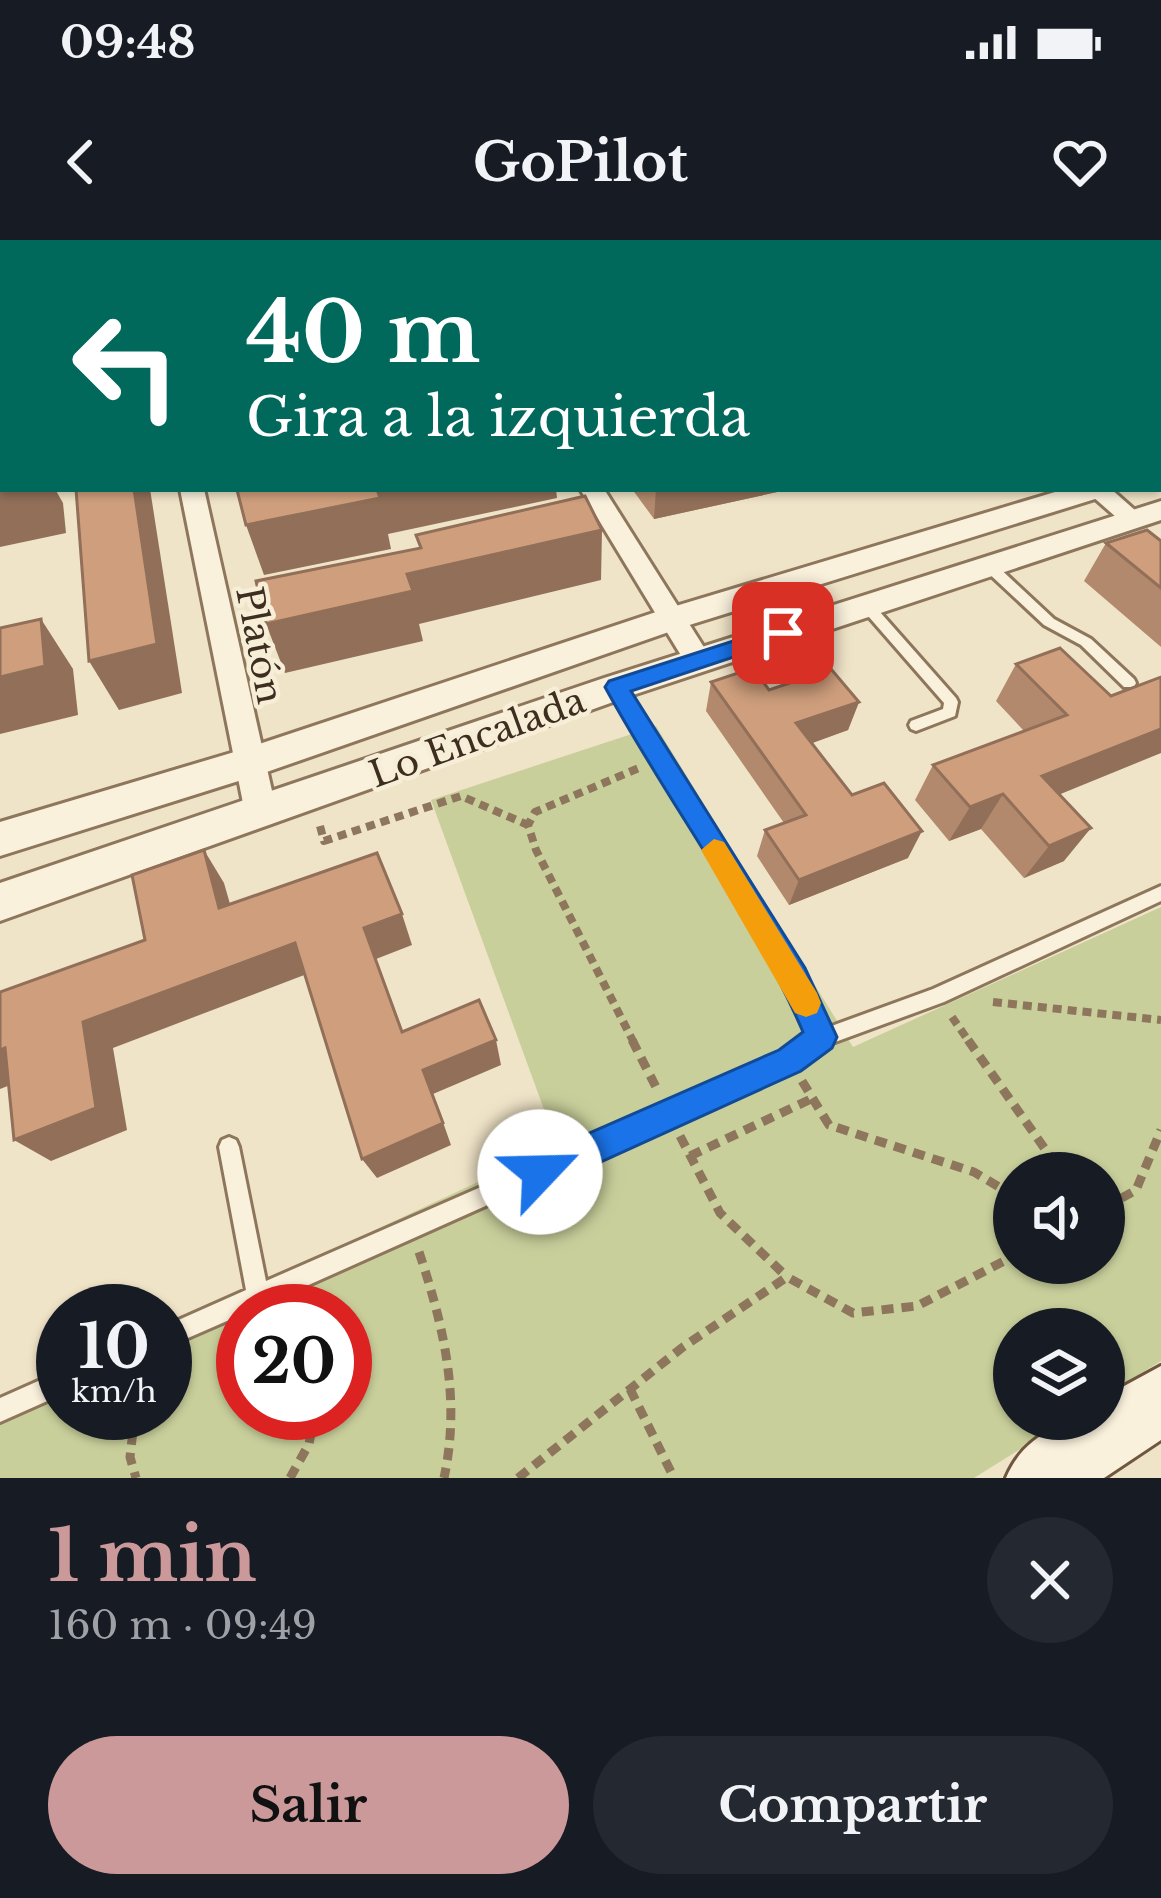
<!DOCTYPE html>
<html lang="es">
<meta charset="utf-8">
<style>
body{margin:0;font-family:"Libre Baskerville",serif;background:#242831;color:#f1f3f6;height:100vh;display:flex;flex-direction:column;font-size:45px;white-space:nowrap}
*{box-sizing:border-box;margin:0}
p{font-size:39px;color:#9ea1a6}
.icon{flex:none;width:66px;height:66px;fill:none;stroke:currentColor;stroke-width:2;stroke-linecap:round;stroke-linejoin:round}
.map{position:relative;height:1238px;overflow:hidden}
.sheet{display:flex;flex-direction:column;background:#171b24;flex:1}
.sheet>*{flex:none}
.top-card{position:absolute;left:0px;top:0px;width:1161px;height:252px;box-shadow:0 3px 9px #0004;background:#00695c;color:#fff;overflow:hidden}
.controls{position:absolute;left:993px;top:912px;display:grid;gap:24px}
.controls a{display:grid;place-items:center;width:132px;height:132px;border-radius:50%;background:#171b24;box-shadow:0 3px 9px #0004;font-size:60px}
.speed{position:absolute;left:36px;top:1044px;display:flex;gap:24px;font-size:60px;font-weight:700;text-align:center}
.speed>*{display:grid;place-content:center;width:156px;height:156px;border-radius:50%;background:#171b24;box-shadow:0 3px 9px #0004;line-height:1}
.speed small{font-size:30px;font-weight:400}
.speed .limit{border:18px solid #d22;background:#fff;color:#111}
.pin{position:absolute;display:grid;place-items:center;width:102px;height:102px;color:#fff;margin:-51px;border-radius:24px;box-shadow:0 6px 18px #0006}
.me{position:absolute;width:132px;margin:-66px;rotate:66deg;stroke-linejoin:round;filter:drop-shadow(0 0 9px #0008)}
.turn{display:flex;align-items:center;gap:42px;height:252px;padding:0 48px;font-size:54px}
.turn .icon{width:156px;height:156px;stroke-width:2.5}
.turn b{display:block;font-size:84px;line-height:102px}
.round{display:grid;place-items:center;flex:none;width:126px;height:126px;border-radius:63px;background:#242831}
.head{display:flex;align-items:center;justify-content:space-between;height:204px;padding:0 48px}
h1{font-size:72px;font-weight:800;line-height:90px;color:#cc999b}
.button{display:flex;gap:24px;margin-top:auto;padding:24px 48px}
.button a{flex:1;height:138px;border-radius:72px;background:#cc999b;color:#111;font-size:48px;font-weight:800;line-height:138px;text-align:center}
.button a+a{background:#242831;color:#f1f3f6}
.status{display:flex;justify-content:space-between;align-items:center;height:84px;padding:0 60px;background:#171b24;direction:ltr}
.status svg{height:33px;fill:currentColor}
header{display:flex;justify-content:space-between;align-items:center;height:156px;padding:0 48px;background:#171b24;font-size:54px;font-weight:800}
.map>svg:first-child{display:block}
.green{fill:#c9cf9b;fill-rule:evenodd}
.lines{fill:none;stroke-linecap:round;stroke-linejoin:round}
.service-casing{stroke:#8d765c;stroke-width:6}
.minor-casing{stroke:#8d765c;stroke-width:6}
.tertiary-casing{stroke:#8d765c;stroke-width:6}
.secondary-casing{stroke:#6f573f;stroke-width:6}
.path-far2{stroke:#8d765c;stroke-width:4.5;stroke-dasharray:6 3;stroke-linecap:butt}
.path-far1{stroke:#8d765c;stroke-width:8;stroke-dasharray:9 6;stroke-linecap:butt}
.path{stroke:#8d765c;stroke-width:9;stroke-dasharray:12 8;stroke-linecap:butt}
.service{fill:#faf1dc;fill-rule:evenodd}
.minor{fill:#faf1dc;fill-rule:evenodd}
.tertiary{fill:#faf1dc;fill-rule:evenodd}
.secondary{fill:#faf1dc;fill-rule:evenodd}
.wall{fill:#b2896c}
.shaded-wall{fill:#916f58}
.building{fill:#cf9f7d;stroke:#916f58;stroke-width:3}
.route{fill:#1a73e8;stroke:#114b97;stroke-width:3}
.slow{fill:#f59e0b}
.labels{text-anchor:middle;stroke-width:9;stroke-linejoin:round;paint-order:stroke}
.street-label{font-size:36px;fill:#3d2e20;stroke:#f7eed8}
</style>
<div class="status"><b>09:48</b><svg viewBox="0 0 49 12"><path d="M0 12V9h3v3zM5 12V6h3v6zM10 12V3h3v9zM15 12V0h3v12zM26 1h20v11H26zM47 4h2v5h-2z"/></svg></div>
<header><svg class="icon" aria-label="back" viewBox="0 0 24 24"><path d="M15 5l-7 7 7 7"/></svg>GoPilot<svg class="icon" aria-label="heart" viewBox="0 0 24 24"><path d="M12 20l-8-8c-3-5 5-10 8-4 3-6 11-1 8 4z"/></svg></header>
<div class="map">
<svg width="1161" height="1238" viewBox="0 0 1161 1238">
<rect width="100%" height="100%" fill="#f0e4c8"/>
<!-- green -->
<path class="green" d="M656,486l197,321 308,-140v454l-57,35v-67h-90v90h54l-94,59h-974v-73l63,-30v38h102v-85l392,-183 -126,-345zM1014,933h90v90h-90zM243,1071h102v102h-102z"/>
<g class="lines">
<defs>
<g id="service">
<path d="M443,0h8l2,3h-8z"/>
<path d="M989,322l5,1 60,56 37,20 43,40 2,4 -2,4h-10l-43,-42 -37,-20 -60,-56v-6z"/>
<path d="M867,362l5,1 84,95 2,4 -3,14 -39,15 -5,-2 -2,-4 2,-4 32,-12 1,-6 -82,-94v-6z"/>
<path d="M617,442l5,1c68,115 146,224 204,345l107,-39 228,-103v15l-217,101 -117,43 -30,22 -531,237 -23,7v3l-78,34v-22l81,-36 -27,-143 3,-7 7,-3 7,3 3,7 27,134 517,-226 27,-20 -66,-126 -134,-222z"/>
<path d="M63,1130v24l-63,28v-24z"/>
</g>
<g id="minor">
<path d="M180,249h24l73,324 -5,9 -11,4 -11,-4 -5,-9z"/>
<path d="M580,249h24l108,171 -4,7h-20z"/>
<path d="M1084,249h27l34,30 -3,5h-18z"/>
</g>
<g id="tertiary">
<path d="M1161,220v18l-3,1v-18z"/>
<path d="M1065,249h47l-4,6 -425,132 -422,147 -261,82v-34l241,-72 418,-139z"/>
<path d="M1161,261v19l-531,176 -630,225v-38l604,-205z"/>
</g>
<path id="secondary" d="M1161,1126v74l-57,38h-98c17,-41 55,-59 98,-59v-22z"/>
</defs>
<!-- service casing -->
<use href="#service" class="service-casing"/>
<!-- minor casing -->
<use href="#minor" class="minor-casing"/>
<!-- tertiary casing -->
<use href="#tertiary" class="tertiary-casing"/>
<!-- secondary casing -->
<use href="#secondary" class="secondary-casing"/>
<!-- path-far2 -->
<path class="path-far2" d="M807,0l4,3"/>
<!-- path-far1 -->
<g class="path-far1">
<path d="M320,586l4,15 137,-45 67,29"/>
<path d="M993,762l168,18"/>
<path d="M952,777l18,26"/>
<path d="M634,803l-98,-193 -8,-25 7,-13 104,-44"/>
</g>
<!-- path -->
<g class="path">
<path d="M632,800l26,51"/>
<path d="M968,800l94,133"/>
<path d="M802,841l27,44 145,47 40,24"/>
<path d="M680,896l40,77 67,64"/>
<path d="M690,916l123,-58"/>
<path d="M1104,968l32,-18 25,-60"/>
<path d="M419,1012c25,75 42,147 25,226"/>
<path d="M630,1149l44,89"/>
<path d="M135,1173l-5,44 6,21"/>
<path d="M290,1238l19,-34 6,-31"/>
<path d="M518,1238l165,-131 104,-70 66,36 64,-7 97,-50"/>
</g>
<!-- service -->
<use href="#service" class="service"/>
<!-- minor -->
<use href="#minor" class="minor"/>
<!-- tertiary -->
<use href="#tertiary" class="tertiary"/>
<!-- secondary -->
<use href="#secondary" class="secondary"/>
</g>
<!-- wall -->
<g class="wall">
<path d="M848,0h109l4,3h-110z"/>
<path d="M632,249h159l-137,30z"/>
<path d="M1161,301v106l-77,-66 22,-38z"/>
<path d="M1016,424l95,32 -52,98 5,67 -40,17 -43,-49 -32,12 -34,-41 18,-35 91,-34 -28,-30z"/>
<path d="M711,442l148,20 -11,28 -37,13 41,52 56,63 -119,47 -32,-49 8,-26 19,-7 -78,-112z"/>
</g>
<!-- shaded-wall -->
<g class="shaded-wall">
<path d="M0,0h102l1,3h-100v63h-3z"/>
<path d="M565,0h222l-1,3h-221z"/>
<path d="M1141,0h20v22l-3,6v-25h-34z"/>
<path d="M0,117h3v54l-3,1z"/>
<path d="M1161,122v44l-3,1v-44z"/>
<path d="M55,249l8,14 3,30 -66,14v-57z"/>
<path d="M134,249h16l32,204 -63,17 -30,-49z"/>
<path d="M376,249h180l1,9 -169,36 3,15 -127,26 -18,-50z"/>
<path d="M656,249h135l-137,30z"/>
<path d="M602,290l-1,50 -182,44 4,17 -138,32 -19,-49 141,-50z"/>
<path d="M41,379l32,50 5,46 -78,19v-57z"/>
<path d="M859,462l-11,28 -60,22 8,-29z"/>
<path d="M1161,489v24l-142,58 23,-35z"/>
<path d="M1003,554l-22,35 -32,12 21,-34z"/>
<path d="M1091,588l-27,33 -40,17 25,-32z"/>
<path d="M922,591l-14,27 -119,47 10,-25z"/>
<path d="M204,610l20,33 16,56 -21,-31z"/>
<path d="M402,674l10,31 -36,14 37,99 -49,-130z"/>
<path d="M295,703l17,29 -199,76 14,82 -76,31 -37,-21 69,-118z"/>
<path d="M496,800l5,25 -68,29 18,51 -74,33 -15,-19 61,-89z"/>
<path d="M5,808l36,25 -41,16v-39z"/>
</g>
<!-- building -->
<g class="building">
<path d="M217,0h105l1,3h-105z"/>
<path d="M503,0h41l2,3h-41z"/>
<path d="M919,0h38l4,3h-38z"/>
<path d="M996,0h145l-17,3 -138,-1z"/>
<path d="M1161,89v33l-3,1v-33z"/>
<path d="M3,91v26h-3v-25z"/>
<path d="M0,157h3v61l-3,1z"/>
<path d="M3,218l1,31 -4,1v-31z"/>
<path d="M76,249h58l23,155 -68,17z"/>
<path d="M242,249h135l3,9 -134,27 -9,-35z"/>
<path d="M585,256l17,34 -195,44 6,17 -147,33 -10,-43 165,-33 -5,-13z"/>
<path d="M1147,290l14,11v47l-55,-45z"/>
<path d="M41,379l4,47 -45,11v-49z"/>
<path d="M1060,408l51,48 50,-19v52l-119,47 49,52 -42,18 -46,-52 -33,13 -37,-42 134,-50 -51,-51z"/>
<path d="M753,428l16,22 62,-21 28,33 -63,21 56,72 32,-12 38,48 -123,49 -34,-50 41,-15 -95,-133z"/>
<path d="M204,610l15,58 158,-55 25,61 -38,14 38,104 77,-32 17,40 -73,30 20,53 -81,36 -67,-216 -212,79 13,86 -82,32 -9,-92 -5,2v-58l145,-52 -13,-65z"/>
</g>
<!-- route -->
<path class="route" d="M783,385l8,3v10l-160,53 174,277 32,69 -5,11 -31,23 -249,113 -12,5 -12,-5 -5,-12 5,-12 251,-110 24,-18c-52,-121 -135,-229 -198,-345l4,-6z"/>
<!-- slow -->
<path class="slow" d="M714,599l10,3 93,151 4,10 -4,10 -11,4 -11,-4 -94,-163z"/>
<g class="labels">
<!-- street labels -->
<g class="street-label">
<text transform="translate(260 405) rotate(79)" y="13">Platón</text>
<text transform="translate(477 497) rotate(-20)" y="13">Lo Encalada</text>
</g>
</g>
</svg>
<div class="controls">
<a><svg class="icon" aria-label="sound" viewBox="0 0 24 24"><path d="M4 9h4l5-4v14l-5-4H4zM17 9q2 3 0 6"/></svg></a>
<a><svg class="icon" aria-label="layers" viewBox="0 0 24 24"><path d="M12 4l9 5-9 5-9-5zM3 14l9 5 9-5"/></svg></a>
</div>
<div class="speed"><div>10<small>km/h</small></div><div class="limit">20</div></div>
<div class="pin" style="left:783px;top:393px;background:#d93025"><svg class="icon" aria-label="arrive" viewBox="0 0 24 24"><path d="M6 21V4h12l-3 4 3 4H6"/></svg></div>
<svg class="me" style="left:540px;top:932px" viewBox="-20 -20 40 40"><circle r="19" fill="#fff"/><path d="M0-13L10 11 0 6-10 11z" fill="#1a73e8"/></svg>
<div class="top-card">
<div class="turn"><svg class="icon" aria-label="left" viewBox="0 0 24 24"><path d="M17 20v-9H6M10 6l-5 5 5 5"/></svg><div><b>40 m</b>Gira a la izquierda</div></div>
</div>
</div>
<section class="sheet">
<div class="head"><div><h1>1 min</h1><p>160 m · 09:49</p></div><a class="round"><svg class="icon" aria-label="close" viewBox="0 0 24 24"><path d="M6 6l12 12M18 6L6 18"/></svg></a></div>
<div class="button"><a>Salir</a><a>Compartir</a></div>
</section>
